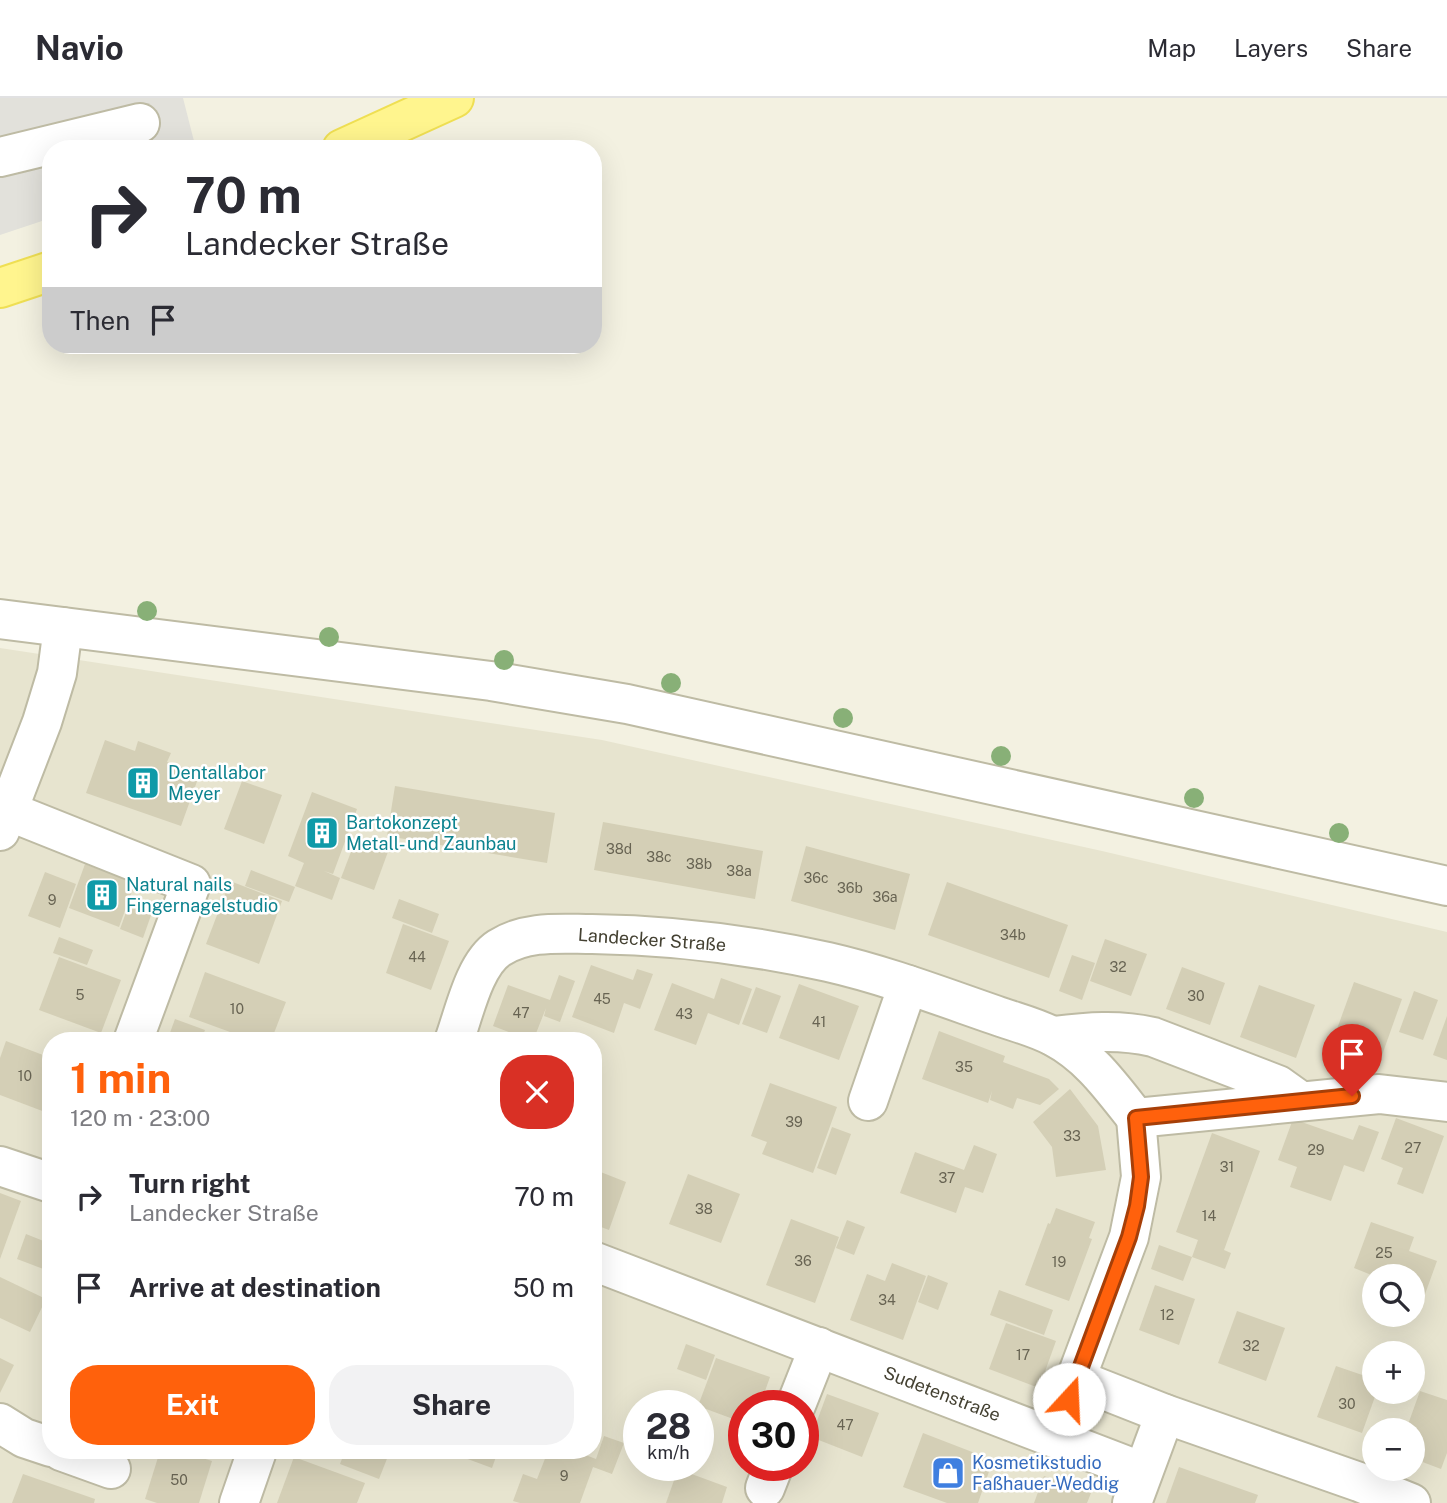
<!DOCTYPE html>
<meta charset="utf-8">
<style>
body{margin:0;font-family:"Public Sans",sans-serif;background:#f2f2f3;color:#2b2b33;height:100vh;display:flex;flex-direction:column;font-size:26px;white-space:nowrap}
*{box-sizing:border-box;margin:0}
p{font-size:23px;color:#7c7c81}
.icon{flex:none;width:38px;height:38px;fill:none;stroke:currentColor;stroke-width:2;stroke-linecap:round;stroke-linejoin:round}
.map{position:relative;flex:1;overflow:hidden}
.sheet{position:absolute;left:42px;top:934px;width:560px;height:427px;display:flex;flex-direction:column;background:#fff;border-radius:28px;box-shadow:0 7px 28px #0002}
.sheet>*{flex:none}
.top-card{position:absolute;left:42px;top:42px;width:560px;height:214px;border-radius:28px;box-shadow:0 7px 28px #0002;background:#fff;color:#2b2b33;overflow:hidden}
.fabs{position:absolute;left:1362px;top:1166px;display:grid;gap:14px}
.fabs a{display:grid;place-items:center;width:63px;height:63px;border-radius:50%;background:#fff;box-shadow:0 7px 28px #0002;font-size:35px}
.speed{position:absolute;left:623px;top:1292px;display:flex;gap:14px;font-size:35px;font-weight:700;text-align:center}
.speed>*{display:grid;place-content:center;width:91px;height:91px;border-radius:50%;background:#fff;box-shadow:0 7px 28px #0002;line-height:1}
.speed small{font-size:18px;font-weight:400}
.speed .limit{border:10px solid #d22;background:#fff;color:#111}
.pin{position:absolute;display:grid;place-items:center;width:60px;height:60px;color:#fff;margin:-72px -30px;border-radius:50% 50% 50% 0;rotate:-45deg;box-shadow:0 0 7px #0007}
.pin .icon{rotate:45deg}
.me{position:absolute;width:77px;margin:-38px;rotate:20deg;stroke-linejoin:round;filter:drop-shadow(0 0 5px #0008)}
.turn{display:flex;align-items:center;gap:24px;height:147px;padding:0 28px;font-size:32px}
.turn .icon{width:91px;height:91px;stroke-width:2.5}
.turn b{display:block;font-size:49px;line-height:60px}
.then{display:flex;align-items:center;height:66px;padding:0 28px;background:#0003;gap:14px;font-size:26px}
.round{display:grid;place-items:center;flex:none;width:74px;height:74px;border-radius:28px;background:#f2f2f3}
.overview{display:flex;align-items:center;justify-content:space-between;height:119px;padding:0 28px}
h1{font-size:42px;font-weight:700;line-height:52px;color:#ff610c}
.cta{display:flex;gap:14px;margin-top:auto;padding:14px 28px}
.cta a{flex:1;height:80px;border-radius:28px;background:#ff610c;color:#fff;font-size:28px;font-weight:700;line-height:80px;text-align:center}
.cta a+a{background:#f2f2f3;color:#2b2b33}
ul{padding:0;list-style:none}
li{display:flex;align-items:center;gap:21px;height:91px;padding:0 28px}
li div{flex:1}
li b{display:block;font-size:26px}
li em{font-style:normal}
header{display:flex;align-items:center;gap:42px;box-sizing:border-box;height:98px;padding:0 35px;background:#fff;border-bottom:2px solid #e1e1e2}
header strong{font-size:33px}
nav{display:flex;gap:38px;margin-inline-start:auto;font-size:24px}
.map>svg:first-child{display:block}
.residential{fill:#e7e4cf;fill-rule:evenodd}
.parking{fill:#e2e1db}
.building{fill:#d4cfb6}
.lines{fill:none;stroke-linecap:round;stroke-linejoin:round}
.minor-casing{stroke:#bebba4;stroke-width:42}
.major-casing{stroke:#efdf53;stroke-width:42}
.minor{stroke:#fff;stroke-width:38}
.major{stroke:#fff58e;stroke-width:38}
.tree{fill:#88b077}
.route-casing{stroke:#a63f08;stroke-width:18}
.route{stroke:#ff610c;stroke-width:12}
.labels{text-anchor:middle;stroke-width:5;stroke-linejoin:round;paint-order:stroke}
.number-label{font-size:14px;fill:#686453}
.culture-label{font-size:18px;fill:#0d838f;stroke:#fff;text-anchor:start}
.street-label{font-size:18px;fill:#444132;stroke:#fff}
.shop-label{font-size:18px;fill:#366cbe;stroke:#fff;text-anchor:start}
</style>
<header>
<strong>Navio</strong>
<nav><a>Map</a><a>Layers</a><a>Share</a></nav>
</header>
<div class="map">
<svg width="1447" height="1405" viewBox="0 0 1447 1405">
<rect width="100%" height="100%" fill="#f3f1e1"/>
<!-- residential -->
<path class="residential" d="M0,550l602,92 500,111 345,81v571h-1447zM51,943h542v410h-542zM1374,1178h38v38h-38zM1374,1255h38v38h-38zM639,1307h59v60h-59zM744,1307h59v60h-59zM1374,1332h38v38h-38z"/>
<!-- parking -->
<path class="parking" d="M0,0h183l13,51h-145v69l-51,17z"/>
<!-- building -->
<g class="building">
<path d="M105,642l30,11 3,-10 33,12 -4,9 33,11 -19,53 -95,-33z"/>
<path d="M242,683l40,14 -18,49 -40,-15z"/>
<path d="M395,688l160,27 -8,50 -160,-27z"/>
<path d="M312,694l45,17 -24,65 -9,-3 16,7 -8,22 -37,-14 9,-23 -16,-7z"/>
<path d="M603,724l160,29 -8,48 -161,-29z"/>
<path d="M357,738l32,13 -15,41 -33,-12z"/>
<path d="M806,748l104,28 -15,56 -104,-29z"/>
<path d="M85,766l50,19 -16,44 -50,-19z"/>
<path d="M251,772l44,17 -6,15 -44,-16z"/>
<path d="M45,774l31,12 -16,44 -32,-12z"/>
<path d="M230,783l52,20 -23,63 -53,-20z"/>
<path d="M947,784l121,43 -19,53 -121,-43z"/>
<path d="M132,798l23,8 -12,34 -23,-9z"/>
<path d="M399,801l40,15 -7,19 -40,-15z"/>
<path d="M403,826l46,17 -18,49 -45,-17z"/>
<path d="M59,839l34,13 -6,15 -34,-12z"/>
<path d="M1105,841l42,15 -16,42 -41,-15z"/>
<path d="M1072,857l23,8 -13,37 -23,-9z"/>
<path d="M59,859l62,23 -20,53 -62,-23z"/>
<path d="M591,867l42,15 4,-11 16,5 -13,35 -16,-6 -10,30 -42,-16z"/>
<path d="M1182,869l43,16 -15,42 -44,-16z"/>
<path d="M205,874l81,30 -15,39h-45l4,-9 -41,-15z"/>
<path d="M559,877l16,6 -15,41 -16,-6 2,-8 -13,33 -40,-15 15,-41 42,15z"/>
<path d="M721,880l31,11 -13,36 -31,-12 -12,32 -42,-15 18,-47 42,16z"/>
<path d="M1354,884l48,17 -21,59 -48,-18z"/>
<path d="M799,886l60,22 -20,54 -60,-22z"/>
<path d="M1259,887l56,20 -19,53 -56,-21z"/>
<path d="M756,889l25,9 -14,37 -25,-9z"/>
<path d="M1414,893l24,9 -15,40 -24,-8z"/>
<path d="M1447,918v44l-14,-5z"/>
<path d="M175,921l30,11 -4,11h-34z"/>
<path d="M939,933l66,25 -2,6 46,17 10,10 -19,16 -23,-7 -4,11 -23,-9 2,-9 -4,12 -66,-24z"/>
<path d="M6,943l45,17v39l-6,15 -45,-17v-37z"/>
<path d="M770,985l67,24 -24,66 -51,-19 5,-12 -16,-6z"/>
<path d="M1070,991l28,37 8,44 -50,7 -4,-30 -19,-25z"/>
<path d="M1396,1020l48,18 -21,58 -26,-10 6,-16 -22,-9z"/>
<path d="M1293,1021l60,21 6,-15 20,7 -15,40 -20,-7 -13,36 -41,-14 7,-20 -19,-7z"/>
<path d="M832,1029l19,7 -15,41 -19,-7z"/>
<path d="M1212,1035l48,18 -36,99 7,3 -6,16 -33,-12 6,-17 -22,-8z"/>
<path d="M974,1047l23,9 -14,39 -18,-6 -9,26 -56,-20 15,-41 49,18z"/>
<path d="M593,1071l33,13 -17,48 -16,-6z"/>
<path d="M688,1076l52,20 -19,49 -52,-19z"/>
<path d="M0,1095l21,8 -21,58z"/>
<path d="M1056,1110l39,14 -6,16 3,1 -23,62 -44,-16 23,-62 2,1z"/>
<path d="M791,1121l48,18 -24,66 -49,-18z"/>
<path d="M847,1122l18,7 -11,28 -18,-7z"/>
<path d="M1371,1124l43,15 -5,14 28,10 -13,36 -12,-4v-17h-38l-20,-8z"/>
<path d="M26,1136l25,10v15l-5,11 -29,-11z"/>
<path d="M1159,1147l33,12 -9,24 -32,-12z"/>
<path d="M892,1165l34,13 -23,64 -53,-20 17,-46 18,7z"/>
<path d="M928,1177l20,8 -10,27 -20,-8z"/>
<path d="M0,1179l46,22 -16,33 -30,-14z"/>
<path d="M1155,1187l40,14 -16,46 -40,-15z"/>
<path d="M999,1192l54,20 -9,25 -54,-20z"/>
<path d="M1237,1213l48,17 -19,53 -48,-18z"/>
<path d="M1006,1225l50,18 -17,47 -50,-19z"/>
<path d="M686,1246l29,11 -9,25 -29,-11z"/>
<path d="M0,1260l14,7 -14,28z"/>
<path d="M716,1260l54,19 -10,28h-16v18l-46,-17z"/>
<path d="M1336,1268l38,13v12h3l-15,42 -45,-16z"/>
<path d="M1420,1293l27,9v53l-6,16 -29,-11v-28h-6z"/>
<path d="M827,1296l52,19 -17,44 -51,-20z"/>
<path d="M923,1335l70,27 -15,43h-31l-44,-16z"/>
<path d="M604,1338l20,7 -12,31 -19,-7 -13,36h-60l-7,-2 10,-27 14,5 11,-28h27l21,8z"/>
<path d="M160,1353h20l32,10 -13,42h-42l-12,-4z"/>
<path d="M345,1353h45l-11,28 -39,-15z"/>
<path d="M446,1353h52l-6,17z"/>
<path d="M294,1359l71,26 -8,20h-80z"/>
<path d="M1179,1369l79,28 -3,8h-89z"/>
<path d="M678,1371l49,18 -5,16h-56z"/>
<path d="M23,1376l72,25 -1,4h-82z"/>
<path d="M1044,1378l47,17 -4,10h-53z"/>
</g>
<g class="lines">
<defs>
<g id="minor">
<path d="M0,59l140,-34"/>
<path d="M0,521l491,62 136,23 820,182"/>
<path d="M8,713l183,73 -58,157"/>
<path d="M0,733l42,-109 15,-49 6,-46"/>
<path d="M1053,938c34,-4 66,-7 100,1l125,48 21,15"/>
<path d="M454,943c10,-27 20,-77 45,-93 28,-18 62,-14 93,-14 79,1 159,11 236,28 57,13 112,34 167,53 19,7 41,12 59,22 36,19 58,51 82,81l243,-24 68,8"/>
<path d="M868,1003l40,-116"/>
<path d="M0,1068l51,17"/>
<path d="M593,1163l550,211"/>
<path d="M1076,1281l89,35 194,68 52,21"/>
<path d="M796,1307l23,-58"/>
<path d="M0,1325l24,15 27,9"/>
<path d="M1054,1339l75,-200 12,-60 -5,-59"/>
<path d="M61,1353l50,18"/>
<path d="M765,1390l9,-23"/>
<path d="M239,1405l18,-52"/>
<path d="M1132,1405l33,-89"/>
</g>
<g id="major">
<path d="M342,51l112,-51"/>
<path d="M0,190l51,-17"/>
</g>
</defs>
<!-- minor casing -->
<use href="#minor" class="minor-casing"/>
<!-- major casing -->
<use href="#major" class="major-casing"/>
<!-- minor -->
<use href="#minor" class="minor"/>
<!-- major -->
<use href="#major" class="major"/>
</g>
<!-- trees -->
<g class="tree">
<circle cx="147" cy="513" r="10"/>
<circle cx="329" cy="539" r="10"/>
<circle cx="504" cy="562" r="10"/>
<circle cx="671" cy="585" r="10"/>
<circle cx="843" cy="620" r="10"/>
<circle cx="1001" cy="658" r="10"/>
<circle cx="1194" cy="700" r="10"/>
<circle cx="1339" cy="735" r="10"/>
</g>
<g class="lines">
<defs>
<path id="route" d="M1069,1301l60,-162 8,-31 4,-29 -5,-59 216,-22"/>
</defs>
<!-- route casing -->
<use href="#route" class="route-casing"/>
<!-- route -->
<use href="#route" class="route"/>
</g>
<!-- icons -->
<defs>
<symbol id="building-square" viewBox="-11 -11 22 22"><rect x="-9" y="-9" width="18" height="18" rx="4" fill="#0f9aa8" stroke="#fff"/><path d="M-4-6H4V6H1V3H-1V6H-4ZM-2.5-4.3h1.7v1.8h-1.7ZM.8-4.3h1.7v1.8H.8ZM-2.5-1h1.7V.8h-1.7ZM.8-1h1.7V.8H.8Z" fill="#fff"/></symbol>
<symbol id="shop-square" viewBox="-11 -11 22 22"><rect x="-9" y="-9" width="18" height="18" rx="4" fill="#3f7fe0" stroke="#fff"/><path d="M-5-2.5h2.3a2.7 3.5 0 0 1 5.4 0H5L5.5 6h-11ZM-1.5-2.5h3a1.5 2.3 0 0 0-3 0Z" fill="#fff"/></symbol>
</defs>
<g fill-rule="evenodd">
<use href="#building-square" x="124" y="666" width="38" height="38"/>
<use href="#building-square" x="303" y="716" width="38" height="38"/>
<use href="#building-square" x="83" y="778" width="38" height="38"/>
<use href="#shop-square" x="929" y="1356" width="38" height="38"/>
</g>
<g class="labels">
<!-- number labels -->
<g class="number-label">
<text x="619" y="756">38d</text>
<text x="659" y="764">38c</text>
<text x="699" y="771">38b</text>
<text x="739" y="778">38a</text>
<text x="816" y="785">36c</text>
<text x="850" y="795">36b</text>
<text x="885" y="804">36a</text>
<text x="52" y="807">9</text>
<text x="1013" y="842">34b</text>
<text x="417" y="864">44</text>
<text x="1118" y="874">32</text>
<text x="80" y="902">5</text>
<text x="1196" y="903">30</text>
<text x="602" y="906">45</text>
<text x="237" y="916">10</text>
<text x="521" y="920">47</text>
<text x="684" y="921">43</text>
<text x="819" y="929">41</text>
<text x="964" y="974">35</text>
<text x="25" y="983">10</text>
<text x="794" y="1029">39</text>
<text x="1072" y="1043">33</text>
<text x="1413" y="1055">27</text>
<text x="1316" y="1057">29</text>
<text x="1227" y="1074">31</text>
<text x="947" y="1085">37</text>
<text x="704" y="1116">38</text>
<text x="1209" y="1123">14</text>
<text x="1384" y="1160">25</text>
<text x="803" y="1168">36</text>
<text x="1059" y="1169">19</text>
<text x="887" y="1207">34</text>
<text x="1167" y="1222">12</text>
<text x="1251" y="1253">32</text>
<text x="1023" y="1262">17</text>
<text x="1347" y="1311">30</text>
<text x="845" y="1332">47</text>
<text x="564" y="1383">9</text>
<text x="179" y="1387">50</text>
</g>
<!-- culture labels -->
<g class="culture-label">
<text x="168" y="681">Dentallabor<tspan x="168" dy="21">Meyer</tspan></text>
<text x="346" y="731">Bartokonzept<tspan x="346" dy="21">Metall- und Zaunbau</tspan></text>
<text x="126" y="793">Natural nails<tspan x="126" dy="21">Fingernagelstudio</tspan></text>
</g>
<!-- street labels -->
<g class="street-label">
<text transform="translate(652 842) rotate(4)" y="6">Landecker Straße</text>
<text transform="translate(942 1296) rotate(21)" y="6">Sudetenstraße</text>
</g>
<!-- shop labels -->
<g class="shop-label">
<text x="972" y="1371">Kosmetikstudio<tspan x="972" dy="21">Faßhauer-Weddig</tspan></text>
</g>
</g>
</svg>
<div class="fabs">
<a><svg class="icon" aria-label="search" viewBox="0 0 24 24"><circle cx="10" cy="10" r="6"/><path d="M15 15l6 6"/></svg></a>
<a>+</a>
<a>−</a>
</div>
<div class="speed"><div>28<small>km/h</small></div><div class="limit">30</div></div>
<div class="pin" style="left:1352px;top:998px;background:#d93025"><svg class="icon" aria-label="arrive" viewBox="0 0 24 24"><path d="M6 21V4h12l-3 4 3 4H6"/></svg></div>
<svg class="me" style="left:1069px;top:1301px" viewBox="-20 -20 40 40"><circle r="19" fill="#fff"/><path d="M0-13L10 11 0 6-10 11z" fill="#ff610c"/></svg>
<div class="top-card">
<div class="turn"><svg class="icon" aria-label="right" viewBox="0 0 24 24"><path d="M7 20v-9h11M14 6l5 5-5 5"/></svg><div><b>70 m</b>Landecker Straße</div></div>
<div class="then">Then<svg class="icon" aria-label="arrive" viewBox="0 0 24 24"><path d="M6 21V4h12l-3 4 3 4H6"/></svg></div>
</div>
<section class="sheet">
<div class="overview"><div><h1>1 min</h1><p>120 m · 23:00</p></div><a class="round" style="background:#d93025;color:#fff"><svg class="icon" aria-label="close" viewBox="0 0 24 24"><path d="M6 6l12 12M18 6L6 18"/></svg></a></div>
<ul>
<li><svg class="icon" aria-label="right" viewBox="0 0 24 24"><path d="M7 20v-9h11M14 6l5 5-5 5"/></svg><div><b>Turn right</b><p>Landecker Straße</p></div><em>70 m</em></li>
<li><svg class="icon" aria-label="arrive" viewBox="0 0 24 24"><path d="M6 21V4h12l-3 4 3 4H6"/></svg><div><b>Arrive at destination</b></div><em>50 m</em></li>
</ul>
<div class="cta"><a>Exit</a><a>Share</a></div>
</section>
</div>
